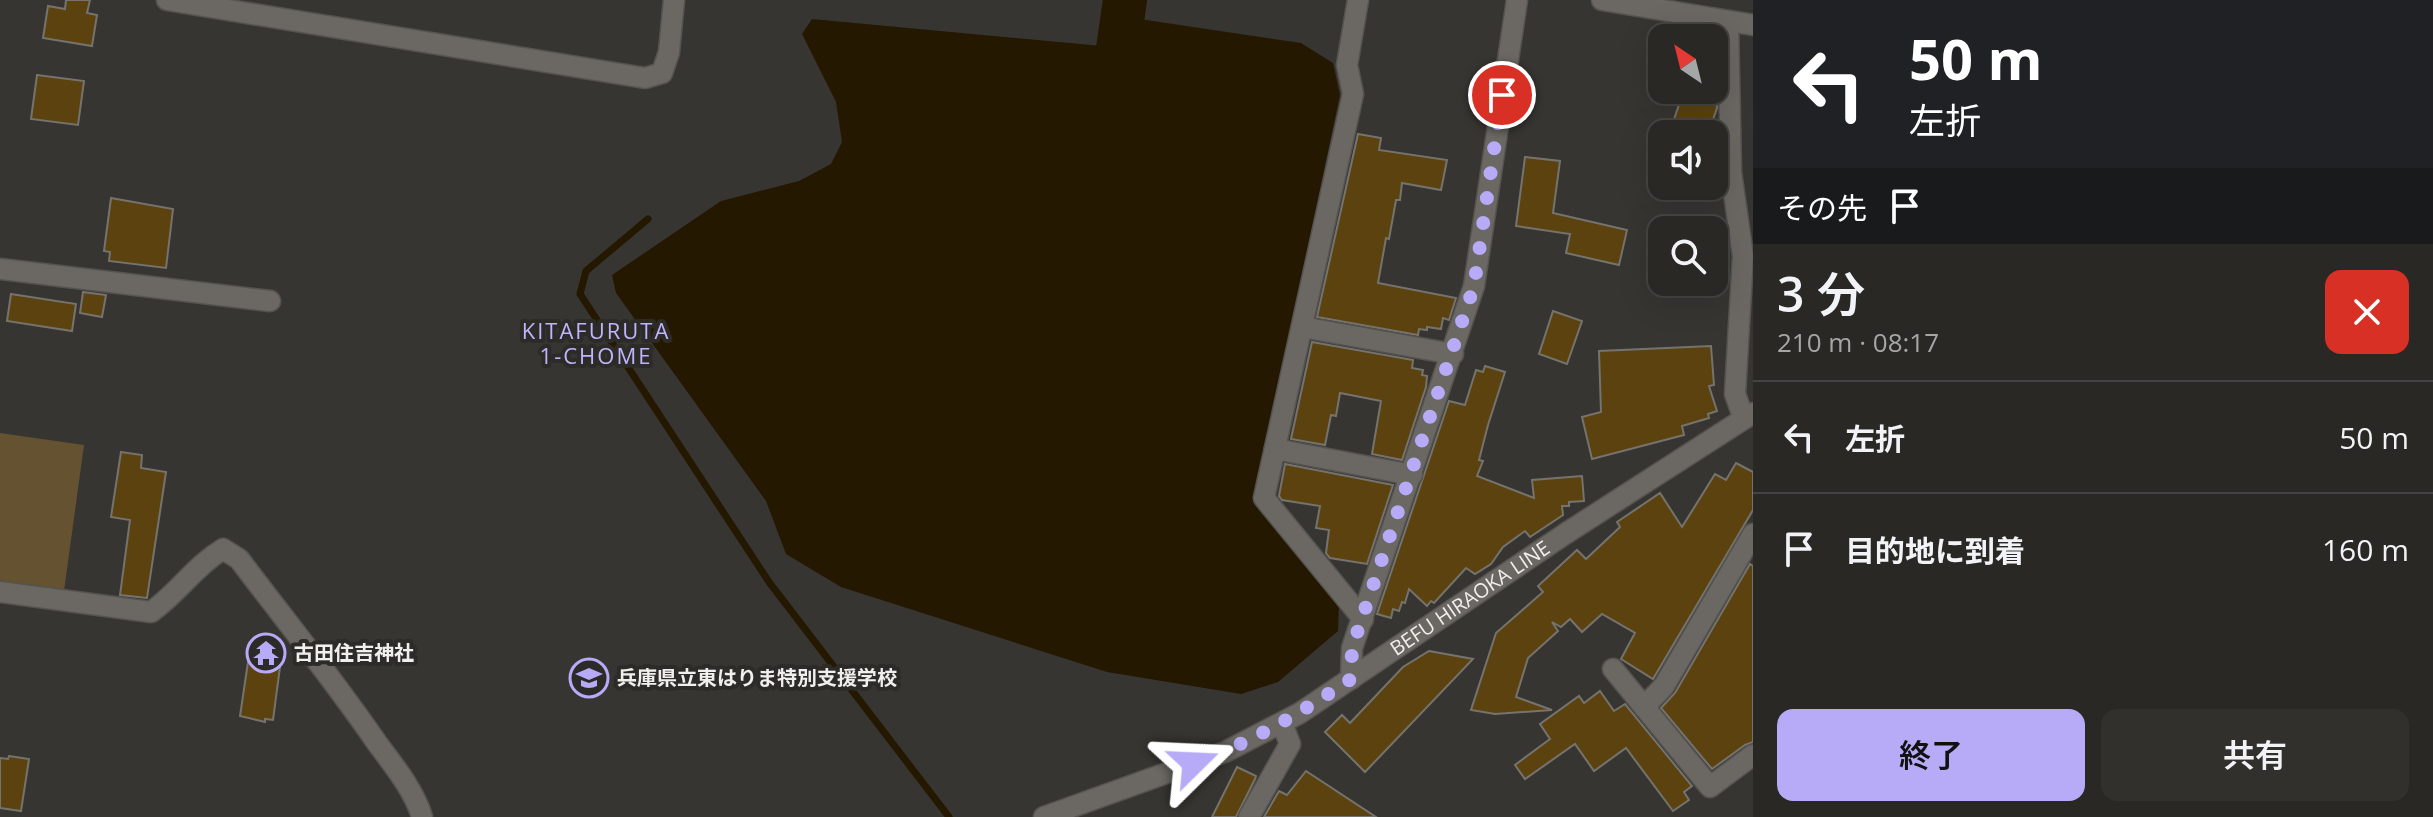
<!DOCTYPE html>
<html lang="ja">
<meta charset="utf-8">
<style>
body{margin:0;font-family:"Open Sans","Noto Sans JP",sans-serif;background:#31302d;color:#f1f3f6;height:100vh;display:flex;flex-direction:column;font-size:30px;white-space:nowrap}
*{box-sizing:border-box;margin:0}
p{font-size:26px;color:#a5a6a7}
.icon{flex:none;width:44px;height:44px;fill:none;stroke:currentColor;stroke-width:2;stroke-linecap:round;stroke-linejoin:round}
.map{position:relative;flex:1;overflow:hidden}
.sheet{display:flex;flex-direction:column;background:#292825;width:680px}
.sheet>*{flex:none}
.top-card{background:#202124;color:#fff;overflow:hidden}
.needle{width:52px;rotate:325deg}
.buttons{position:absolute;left:1648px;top:24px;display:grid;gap:16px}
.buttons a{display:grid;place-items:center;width:80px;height:80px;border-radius:16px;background:#292825;box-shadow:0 8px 32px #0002,0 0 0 2px #454442;font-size:40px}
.pin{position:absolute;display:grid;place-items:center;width:68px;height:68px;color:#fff;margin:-34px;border:4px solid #fff;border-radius:50%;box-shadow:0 2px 8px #0007}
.me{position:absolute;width:88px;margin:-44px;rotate:69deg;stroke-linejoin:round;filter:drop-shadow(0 0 6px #0008)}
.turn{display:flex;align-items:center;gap:28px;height:168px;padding:0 24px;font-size:36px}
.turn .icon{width:104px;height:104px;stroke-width:2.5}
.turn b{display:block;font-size:56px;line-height:68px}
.then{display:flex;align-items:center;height:76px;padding:0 24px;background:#0003;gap:16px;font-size:30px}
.round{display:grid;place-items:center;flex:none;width:84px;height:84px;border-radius:16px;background:#31302d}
.overview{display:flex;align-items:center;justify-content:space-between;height:136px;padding:0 24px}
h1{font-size:48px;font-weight:600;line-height:60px}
.action{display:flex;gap:16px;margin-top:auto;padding:16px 24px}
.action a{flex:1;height:92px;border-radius:16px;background:#b7abf8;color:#111;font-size:32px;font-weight:600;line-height:92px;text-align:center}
.action a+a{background:#31302d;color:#f1f3f6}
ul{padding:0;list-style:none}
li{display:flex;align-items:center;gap:24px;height:112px;padding:0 24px;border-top:2px solid #454442}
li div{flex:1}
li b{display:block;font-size:30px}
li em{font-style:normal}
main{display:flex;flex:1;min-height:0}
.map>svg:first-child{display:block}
.green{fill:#655231}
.water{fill:#251800}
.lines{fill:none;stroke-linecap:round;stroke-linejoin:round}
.stream{stroke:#251800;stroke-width:7}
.river{stroke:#251800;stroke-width:44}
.building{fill:#5c420e;stroke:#75736e;stroke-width:2}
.street-casing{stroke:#555350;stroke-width:23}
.secondary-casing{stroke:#555350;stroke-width:23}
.street{stroke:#6b6863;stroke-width:20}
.secondary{stroke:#6b6863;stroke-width:20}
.route{stroke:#b7abf8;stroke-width:14;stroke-dasharray:0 25.2}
.labels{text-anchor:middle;stroke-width:8;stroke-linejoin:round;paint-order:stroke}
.street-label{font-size:20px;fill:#f1efed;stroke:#2d2b27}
.poi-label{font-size:20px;font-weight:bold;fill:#f1efed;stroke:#2d2b27;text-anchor:start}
.neighbourhood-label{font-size:22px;letter-spacing:2px;fill:#bfb5fc;stroke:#2d2b27}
</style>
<main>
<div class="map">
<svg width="1753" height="817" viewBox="0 0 1753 817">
<rect width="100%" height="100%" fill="#373531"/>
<!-- green -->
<path class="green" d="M0,433l84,12 -20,146 -64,-8z"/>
<!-- water -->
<path class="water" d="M1126,17l175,26 32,20 7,32 -86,406 85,104 -1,26 -60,51 -37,12 -134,-22 -266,-85 -55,-33 -20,-53 -150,-208 -4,-18 109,-74 78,-20 32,-17 11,-22 -6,-40 -34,-68 10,-15 311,29z"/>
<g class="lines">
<!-- stream -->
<path class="stream" d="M648,219l-62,52 -6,23 189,288 180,235"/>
<!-- river -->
<path class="river" d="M1117,56l8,-56"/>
</g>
<!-- building -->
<g class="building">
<path d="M66,0h24l-3,13 10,2 -5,31 -49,-8 5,-32 17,3z"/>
<path d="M37,75l47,6 -6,44 -47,-6z"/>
<path d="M1684,90h32l1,18 -9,26h-39z"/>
<path d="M1358,134l23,4 -2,12 68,10 -6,30 -39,-7 -2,17h-4l-7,39 -3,-1 -8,45 78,15 -7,22 -6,-2 -2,11 -14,-2v3l-8,-1 -1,6 -101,-18z"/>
<path d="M1525,157l35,4 -7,52 74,17 -8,35 -53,-12 4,-19 -54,-8z"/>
<path d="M111,198l62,11 -7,59 -57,-7 1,-9 -6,-1z"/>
<path d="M83,292l23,3 -4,22 -22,-4z"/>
<path d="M11,294l65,10 -4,27 -65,-10z"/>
<path d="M1553,311l29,10 -15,43 -28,-10z"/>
<path d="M1312,342l101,18 -1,8 11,2 -1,5 5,1 -1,11 -24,73 -30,-6 9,-53 -41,-8 -4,23 -5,-1 -6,30 -34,-6z"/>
<path d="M1711,346l3,39 -5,1 8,25 -9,3 1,4 -27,8 2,9 -92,24 -10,-42 19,-5 -2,-61z"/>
<path d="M1485,366l20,6 -17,53 -9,35 4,1 -6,15 57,22 -2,-18 50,-4 2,25 -15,1v4h-7l1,9 -33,22 -5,-6 -22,16 -12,17 -16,10 -9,-6 -32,35 -3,-2 -4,5 -18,-17 -4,14 -3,-1 -3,9 -6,-2 -2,9 -14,-4 72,-213 16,4 11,-35 7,2z"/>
<path d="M121,452l21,3 -1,13 25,4 -19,126 -27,-3 10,-75 -19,-3z"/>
<path d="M1736,463l17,9v38l-100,169 -32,-20 14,-26 -33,-19 -20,18 -12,-13 -9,8 -9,-5 6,9 -30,27 -12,39 36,13 -57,4 -24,-4 25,-77 47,-41 -5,-6 39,-36 9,9 34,-32 -3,-5 43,-29 22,34 33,-53 11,6z"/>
<path d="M1285,464l108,21 -26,79 -37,-6 -4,-5 3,-23 -13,-2 4,-22 -38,-6 -3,-4z"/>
<path d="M1750,564l3,2v176l-8,3 -33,24 -51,-61 14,-15z"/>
<path d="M1429,651l44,8 -108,113 -40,-40 17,-17 8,8 53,-56z"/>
<path d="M248,662l32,5 -7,53 -8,-1v3l-25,-6z"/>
<path d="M1600,691l14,20 11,-7 67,82 -8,6 5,8 -16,11 -47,-63 -32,23 -19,-27 -50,35 -10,-14 35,-26 -10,-15 39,-28 5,7z"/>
<path d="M9,756l20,3 -8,52 -21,-3v-50l8,1z"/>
<path d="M1237,767l19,9 -1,3 -19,38h-24z"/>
<path d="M1306,771l70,46h-112l15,-26 8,4z"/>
</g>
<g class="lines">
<defs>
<g id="street">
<path d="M167,0l478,78 17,-5 7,-21 5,-52"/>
<path d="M1358,0l-11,65 6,29 -89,404 99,121"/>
<path d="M1602,0l151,25"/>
<path d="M1728,21l3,151 12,84 -8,138 9,25"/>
<path d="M0,269l270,32"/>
<path d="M1302,327l151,27"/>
<path d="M1275,449l137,26"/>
<path d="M0,592l151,20c27,-19 44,-46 72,-63l16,10c46,61 95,121 138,184 17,23 37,47 45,74"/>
<path d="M1613,669l97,118 43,-32"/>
<path d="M1351,679l1,-31 122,-362 43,-286"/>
<path d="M1644,707l20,-21 89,-152"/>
<path d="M1249,817l41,-73 -8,-21"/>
</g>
<g id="secondary">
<path id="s1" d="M1044,817l181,-65 75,-39 265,-179 188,-121"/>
</g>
</defs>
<!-- street casing -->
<use href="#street" class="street-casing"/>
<!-- secondary casing -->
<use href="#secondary" class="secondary-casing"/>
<!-- street -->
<use href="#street" class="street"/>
<!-- secondary -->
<use href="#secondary" class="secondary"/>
</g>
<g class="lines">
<!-- route -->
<path class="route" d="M1194,763c57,-20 108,-51 157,-84l1,-31 122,-362 28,-191"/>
</g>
<!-- icons -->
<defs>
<symbol id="temple-ring" viewBox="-11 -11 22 22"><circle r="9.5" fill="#2d2b27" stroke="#b7abf8" stroke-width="1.5"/><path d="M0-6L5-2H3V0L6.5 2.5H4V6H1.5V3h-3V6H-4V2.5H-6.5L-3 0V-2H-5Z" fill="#b7abf8"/></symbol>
<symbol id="school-ring" viewBox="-11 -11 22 22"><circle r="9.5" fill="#2d2b27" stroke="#b7abf8" stroke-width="1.5"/><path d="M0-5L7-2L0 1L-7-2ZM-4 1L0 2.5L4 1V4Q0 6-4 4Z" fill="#b7abf8"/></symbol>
</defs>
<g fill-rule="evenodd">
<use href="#temple-ring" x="244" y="631" width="44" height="44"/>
<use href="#school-ring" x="567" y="656" width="44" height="44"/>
</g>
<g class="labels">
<!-- street labels -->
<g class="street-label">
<text dy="7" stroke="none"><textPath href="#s1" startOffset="482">BEFU HIRAOKA LINE</textPath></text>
</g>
<!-- poi labels -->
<g class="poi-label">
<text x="294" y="660">古田住吉神社</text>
<text x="617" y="685">兵庫県立東はりま特別支援学校</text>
</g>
<!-- neighbourhood labels -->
<g class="neighbourhood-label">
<text x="596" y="339">KITAFURUTA<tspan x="596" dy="25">1-CHOME</tspan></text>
</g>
</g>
</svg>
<div class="buttons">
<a><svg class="needle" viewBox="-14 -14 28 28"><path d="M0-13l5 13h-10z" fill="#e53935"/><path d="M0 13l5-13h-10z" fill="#a5a6a7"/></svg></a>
<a><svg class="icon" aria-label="sound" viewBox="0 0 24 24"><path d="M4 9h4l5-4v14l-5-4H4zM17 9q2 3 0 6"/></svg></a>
<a><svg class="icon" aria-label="search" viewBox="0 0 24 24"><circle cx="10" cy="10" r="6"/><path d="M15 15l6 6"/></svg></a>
</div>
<div class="pin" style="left:1502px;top:95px;background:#d93025"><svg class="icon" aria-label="arrive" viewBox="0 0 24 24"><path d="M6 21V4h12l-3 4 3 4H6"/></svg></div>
<svg class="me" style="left:1194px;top:763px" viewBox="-20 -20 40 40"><path d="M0-17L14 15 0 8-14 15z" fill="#b7abf8" stroke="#fff" stroke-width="4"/></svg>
</div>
<section class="sheet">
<div class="top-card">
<div class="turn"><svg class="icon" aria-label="left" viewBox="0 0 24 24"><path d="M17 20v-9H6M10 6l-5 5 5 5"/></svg><div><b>50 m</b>左折</div></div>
<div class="then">その先<svg class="icon" aria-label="arrive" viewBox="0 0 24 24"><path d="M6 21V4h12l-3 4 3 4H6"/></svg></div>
</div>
<div class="overview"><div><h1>3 分</h1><p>210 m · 08:17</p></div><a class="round" style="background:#d93025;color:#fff"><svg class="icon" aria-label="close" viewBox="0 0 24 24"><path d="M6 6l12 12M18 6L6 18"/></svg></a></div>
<ul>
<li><svg class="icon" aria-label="left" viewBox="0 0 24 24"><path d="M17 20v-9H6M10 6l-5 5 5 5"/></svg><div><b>左折</b></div><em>50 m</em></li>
<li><svg class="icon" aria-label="arrive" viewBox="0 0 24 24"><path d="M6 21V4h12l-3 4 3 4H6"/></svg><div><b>目的地に到着</b></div><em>160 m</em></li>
</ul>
<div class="action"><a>終了</a><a>共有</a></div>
</section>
</main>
